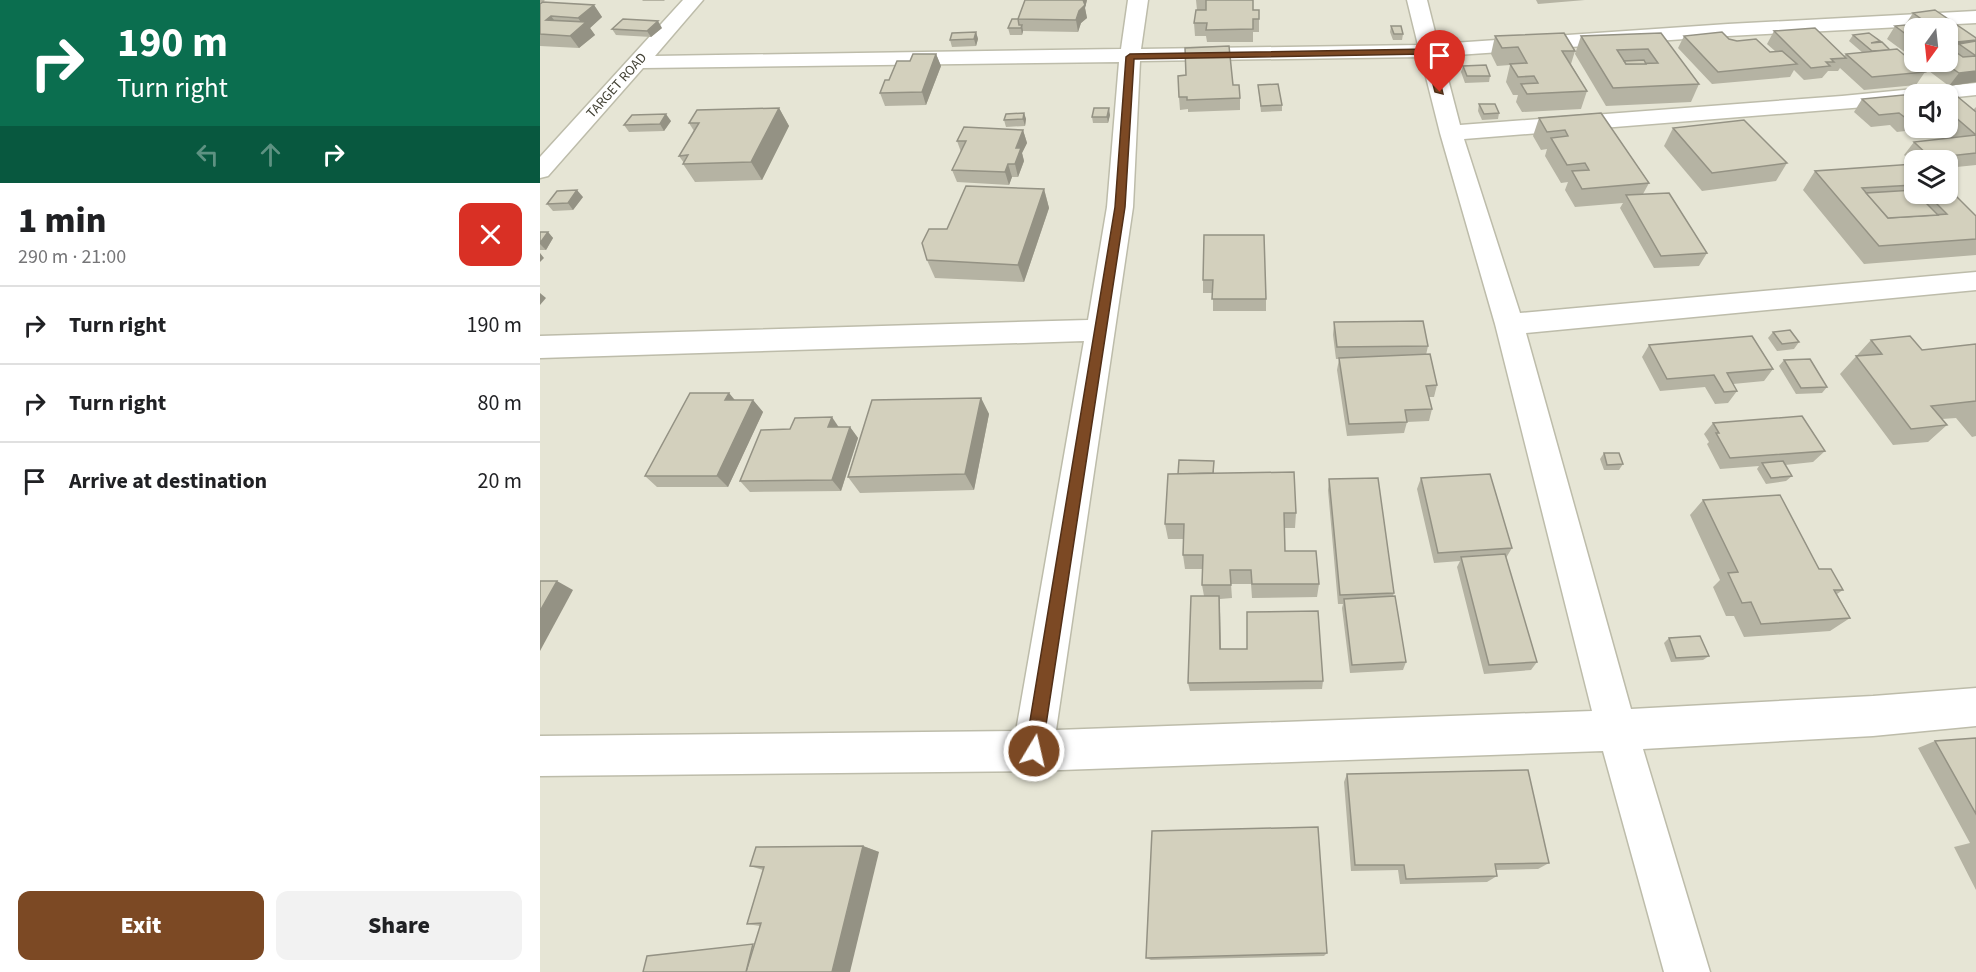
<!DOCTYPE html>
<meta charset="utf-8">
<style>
body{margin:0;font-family:"Source Sans 3",sans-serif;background:#f2f2f2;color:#202124;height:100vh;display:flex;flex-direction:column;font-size:22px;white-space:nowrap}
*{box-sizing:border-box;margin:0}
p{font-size:20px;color:#757577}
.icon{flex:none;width:33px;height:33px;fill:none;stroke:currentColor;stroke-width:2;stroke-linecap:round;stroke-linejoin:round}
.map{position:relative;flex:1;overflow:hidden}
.sheet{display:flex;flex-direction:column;background:#fff;width:540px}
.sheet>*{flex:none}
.top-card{background:#0b6e4f;color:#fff;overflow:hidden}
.needle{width:39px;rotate:195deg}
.buttons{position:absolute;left:1364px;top:18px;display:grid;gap:12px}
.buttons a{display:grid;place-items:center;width:54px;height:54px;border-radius:12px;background:#fff;box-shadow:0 2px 4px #0004;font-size:30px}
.pin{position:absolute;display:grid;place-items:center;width:51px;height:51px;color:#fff;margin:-62px -26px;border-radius:50% 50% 50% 0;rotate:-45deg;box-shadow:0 0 6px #0007}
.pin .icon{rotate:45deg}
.me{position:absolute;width:66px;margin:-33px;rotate:9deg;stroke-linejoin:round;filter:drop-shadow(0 0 4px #0008)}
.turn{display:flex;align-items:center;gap:21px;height:126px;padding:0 18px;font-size:27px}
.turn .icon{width:78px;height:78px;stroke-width:2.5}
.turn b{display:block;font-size:42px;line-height:51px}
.lanes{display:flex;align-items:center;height:57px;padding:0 18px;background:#0003;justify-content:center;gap:30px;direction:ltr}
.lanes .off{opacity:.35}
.round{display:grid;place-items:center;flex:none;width:63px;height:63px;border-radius:12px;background:#f2f2f2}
.head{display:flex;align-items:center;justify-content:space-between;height:102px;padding:0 18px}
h1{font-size:36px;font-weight:800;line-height:45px}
.action{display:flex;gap:12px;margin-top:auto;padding:12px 18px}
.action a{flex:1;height:69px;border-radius:12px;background:#7c4924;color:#fff;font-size:24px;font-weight:800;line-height:69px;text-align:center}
.action a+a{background:#f2f2f2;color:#202124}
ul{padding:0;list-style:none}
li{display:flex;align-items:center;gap:18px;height:78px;padding:0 18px;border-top:2px solid #e0e0e0}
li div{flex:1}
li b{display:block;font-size:22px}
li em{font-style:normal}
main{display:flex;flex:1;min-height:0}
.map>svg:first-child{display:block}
.residential{fill:#e6e5d5;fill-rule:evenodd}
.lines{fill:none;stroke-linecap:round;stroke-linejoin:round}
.minor-casing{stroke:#bdbcaa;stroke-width:3}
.minor{fill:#fff;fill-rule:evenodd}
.wall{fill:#b5b3a3}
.shaded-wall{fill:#949284}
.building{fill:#d3d0bd;stroke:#949284;stroke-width:1.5;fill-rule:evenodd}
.route{fill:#7c4924;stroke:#512f17;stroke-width:1.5}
.labels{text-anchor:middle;stroke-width:5;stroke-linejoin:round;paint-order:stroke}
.far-street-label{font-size:14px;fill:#444336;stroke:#fff}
</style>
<main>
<section class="sheet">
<div class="top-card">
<div class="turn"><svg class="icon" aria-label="right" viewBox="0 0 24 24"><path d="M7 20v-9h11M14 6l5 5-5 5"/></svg><div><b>190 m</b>Turn right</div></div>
<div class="lanes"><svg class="icon off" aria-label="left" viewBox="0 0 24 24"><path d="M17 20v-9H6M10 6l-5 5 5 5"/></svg><svg class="icon off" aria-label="ahead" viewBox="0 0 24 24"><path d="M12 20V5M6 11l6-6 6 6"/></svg><svg class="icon" aria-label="right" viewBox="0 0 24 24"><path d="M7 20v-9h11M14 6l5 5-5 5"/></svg></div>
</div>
<div class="head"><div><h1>1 min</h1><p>290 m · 21:00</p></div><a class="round" style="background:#d93025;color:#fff"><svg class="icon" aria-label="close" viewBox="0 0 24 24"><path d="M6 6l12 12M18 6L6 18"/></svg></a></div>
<ul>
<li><svg class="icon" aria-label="right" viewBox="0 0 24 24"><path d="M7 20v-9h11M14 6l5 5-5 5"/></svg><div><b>Turn right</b></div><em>190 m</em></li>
<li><svg class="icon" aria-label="right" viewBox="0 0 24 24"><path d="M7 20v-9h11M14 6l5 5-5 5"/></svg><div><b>Turn right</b></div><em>80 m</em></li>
<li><svg class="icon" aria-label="arrive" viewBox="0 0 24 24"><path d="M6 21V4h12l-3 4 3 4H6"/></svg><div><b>Arrive at destination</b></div><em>20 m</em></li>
</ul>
<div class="action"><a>Exit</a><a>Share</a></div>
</section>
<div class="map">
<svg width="1436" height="972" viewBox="0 0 1436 972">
<rect width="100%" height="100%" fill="#f2f2e6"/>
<!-- residential -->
<path class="residential" d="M0,0h1436v972h-1436zM1374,28h33v34h-33zM1374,94h33v34h-33zM1374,160h33v34h-33z"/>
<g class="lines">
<defs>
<path id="minor" d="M143,0h20l-48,56 466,-7 7,-49h20l-7,49 277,-4 -11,-45h20l11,44 290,-20 248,-13v12l-248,13 -286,20 18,69 382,-29 134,-13v12l-29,3v-4h-33v9l-450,36 56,174 456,-41v18l-450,43 105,376 242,-13 103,-8v38l-103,10 -230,13 67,223h-46l-61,-221 -570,20 -493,5v-40l476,-5 68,-390 -544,17v-22l548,-16 19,-113 12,-145 -476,6 -95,108 -8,2v-21zM881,57l19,76 55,191 97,387 -536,19 77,-523 7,-146z"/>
</defs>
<!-- minor casing -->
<use href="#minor" class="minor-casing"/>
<!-- minor -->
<use href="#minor" class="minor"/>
</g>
<!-- wall -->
<g class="wall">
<path d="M0,0h5l-2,2 51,3 8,12 -12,11 5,7 -16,13 -39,-2v-42l2,-2 -2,1z"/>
<path d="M102,0h23l-1,1h-21z"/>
<path d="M485,0h62l-2,8 2,10 -6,5 -3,9 -55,-1 -1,4h-12l-2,-7 10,-9z"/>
<path d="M656,0h57v10h6v22h-6v10h-46l-1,-6h-11l-1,-13 3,-13z"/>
<path d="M996,0h49l-47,4z"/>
<path d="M1373,13l63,25v44l-27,4 -32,-24h30l-33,-34v31l-27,-20 8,-13 10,-1z"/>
<path d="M851,26l12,8 -1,6h-9l-3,-8z"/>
<path d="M122,28l-11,9 -35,-2 -4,-6z"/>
<path d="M1234,31l70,25 2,-2 17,-1 -14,-12 4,-6 26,8 46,29 -9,13 -52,5 -24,-22 -2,3h-10l-6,7 -18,2 -10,-10 -4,7 -78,7 -34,-36 6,-12 45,3 41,13 5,-1 -8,-7z"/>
<path d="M436,32l2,7 -2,7 -24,1 -2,-7z"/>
<path d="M1121,33l38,51 -8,18 -85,4 -31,-52 6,-18z"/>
<path d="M955,36l80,15 -4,13 16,27 -6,18 -59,3 -6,-10 2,-7h-5l-7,-13 4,-17 -13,1 -6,-12z"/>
<path d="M396,54l5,12 -15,39 -41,1 -5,-13 30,-32z"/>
<path d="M923,66l27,10 -1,6 -24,1 -4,-11z"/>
<path d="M693,85l7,13v12l-52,2v-3l-8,1 -1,-13z"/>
<path d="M718,85l24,20v6l-21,1z"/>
<path d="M1374,94v34h16l-33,4 -7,-7 -19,2 -17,-15 8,-13z"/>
<path d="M1407,94l26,16 3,-3v58l-29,3v-8h-33v4l-10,-9 10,-13 40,-4 -12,-10h5z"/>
<path d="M939,104l20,9 -1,6 -16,1 -4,-9z"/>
<path d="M239,108l10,18 -27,54 -67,2 -12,-18 1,-1 -5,-7 15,-25 -5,-8z"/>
<path d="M484,113l2,6 -1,7 -19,1 -2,-7z"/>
<path d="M1061,113l48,70 -6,11 64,59 -8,13 -45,2 -34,-60 3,-5 -48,4 -10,-17 3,-8 -7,1 -16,-27 2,-7 -6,1 -8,-14 6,-18z"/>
<path d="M570,115l-2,8h-15l-1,-6z"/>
<path d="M131,121l-7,10 -35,1 -5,-7z"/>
<path d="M1133,128l114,35 -11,18 -74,10 -38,-45z"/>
<path d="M483,130l4,13 -5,10 2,8 -6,16h-6l-3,8 -52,-3 -5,-12 9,-18 -4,-11z"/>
<path d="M1374,164v30h33l29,22v39l-112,9 -61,-74 12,-19z"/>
<path d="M504,189l5,19 -25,74 -89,-4 -8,-18 20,-31z"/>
<path d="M43,197l-10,13 -20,1 -6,-7z"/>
<path d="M0,232h8l5,6 -7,12h-6z"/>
<path d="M664,235l62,64v12h-53v-18h-10v-13z"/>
<path d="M794,322l94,24 -2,9 11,30 -3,12h-5l3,12 -3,12 -22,1 -3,11 -57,3 -10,-66 2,-11h-3l-3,-24z"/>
<path d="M1233,332l26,10 -5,7 -17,2 -9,-13z"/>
<path d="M1331,340l51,10 54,-6v92l-4,1 -16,-19 -14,1 5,6 -19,17 -35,3 -53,-71z"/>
<path d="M1109,345l124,24 -9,12 -31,3 4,7 -9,12 -13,1 -10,-17 -45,4 -18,-34z"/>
<path d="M1244,360l43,27 -5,6 -26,1 -17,-28z"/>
<path d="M189,393l5,7h19l10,12 -35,75h-71l-12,-11z"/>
<path d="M441,398l8,16 -15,76 -114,3 -12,-16z"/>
<path d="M1173,423l112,28 -12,11 -28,3 7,11 -6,5 -20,3 -9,-15 2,-3 -39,3 -13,-25 2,-2 -5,-8z"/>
<path d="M310,427l8,11 -17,53 -91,1 -10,-11 50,-52z"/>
<path d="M1064,453l19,11 -4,6h-15l-4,-11z"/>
<path d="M674,461v12l82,40 -1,15h-11l1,23 34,33 -2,13 -65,1 -1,-14h-20l1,14 -12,1v50l103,32 -1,8 -132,2 -2,-8 16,-87 -2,-11v-16h-17l-2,-14v-16h-15l-3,-15 13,-50z"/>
<path d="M881,478l91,70 -6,10 31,104 -6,8 -47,4 -27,-107 3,-6 -26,2 -17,-74z"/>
<path d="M789,479l65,114 -1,3 13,66 -3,8 -53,3 -8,-65 1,-4h-5l-10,-114z"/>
<path d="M1163,500l116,69 24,21 -6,4 13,24 -20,13 -86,6 -10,-21h-8l-13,-29 7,-7 -30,-65z"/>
<path d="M1129,638l40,18 -6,4 -32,2 -7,-19z"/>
<path d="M1436,738v152l-22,-43 16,-4 -52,-95 17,-7z"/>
<path d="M807,774l202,89 -11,6 -42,1 1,6 -10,6 -87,2 -2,-14 -47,1 -7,-89z"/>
<path d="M323,846l16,6 -124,92 5,-18 -13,-2 16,-54 -13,-4z"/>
<path d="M787,953l-3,3 -173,4 -5,-2z"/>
</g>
<!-- shaded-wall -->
<g class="shaded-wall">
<path d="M542,0h5l-2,8 2,10 -6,5 -3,9 -2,-12z"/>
<path d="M54,5l8,12 -12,11 5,7 -16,13 -9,-12 13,-11 -5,-7z"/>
<path d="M11,16l9,12 -14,-8z"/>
<path d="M118,21l4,7 -11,9 -4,-6z"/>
<path d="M482,25l1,6 -1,4 -1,-7z"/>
<path d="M436,32l2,7 -2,7 -2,-7z"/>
<path d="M1436,40v2l-17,2 -8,10 -4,1v-12z"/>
<path d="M396,54l5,12 -15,39 -4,-13z"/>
<path d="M1436,71v11l-27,4 10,-13z"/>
<path d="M239,108l10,18 -27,54 -11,-18z"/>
<path d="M569,108l1,7 -2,8 -1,-6z"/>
<path d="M484,113l2,6 -1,7 -2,-7z"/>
<path d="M126,114l5,7 -7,10 -4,-7z"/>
<path d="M483,130l4,13 -5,10 2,8 -6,16 -3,-13 1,-16z"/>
<path d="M468,164l4,13 -3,8 -4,-13z"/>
<path d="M504,189l5,19 -25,74 -6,-17z"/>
<path d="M37,190l6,7 -10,13 -5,-7z"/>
<path d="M8,232l5,6 -7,12 -6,-6v-1z"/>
<path d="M0,253l4,5 -4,4z"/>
<path d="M0,293l6,5 -6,7z"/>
<path d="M189,393l10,12 -14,-5z"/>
<path d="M441,398l8,16 -15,76 -9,-16z"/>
<path d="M213,400l10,12 -35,75 -11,-11z"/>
<path d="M292,417l8,12 -12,-2z"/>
<path d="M310,427l8,11 -17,53 -9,-11z"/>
<path d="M17,581l16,9 -33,61v-40z"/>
<path d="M679,596l1,9 1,52 -1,-8z"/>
<path d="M323,846l16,6 -29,120h-18z"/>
</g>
<!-- building -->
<g class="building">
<path d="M485,0h58l2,5 -6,6 -3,9 -58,-1z"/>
<path d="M666,0h47v10h6v9h-6v10l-47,1 1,-7h-13l2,-13h10z"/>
<path d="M3,2l51,3 -16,13 -27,-2 -5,4 40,2 -16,14 -30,-2v-30z"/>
<path d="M1395,10l41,28v2l-29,3v-15h-33v12l-19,-14 32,-3 -14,-10z"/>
<path d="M83,19l35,2 -11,10 -35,-2z"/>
<path d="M472,19h6l1,6h3l-1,3h-13z"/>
<path d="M851,26h10l2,8h-9z"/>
<path d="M1275,28l31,30 -15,1 3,3h-8l4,4 -19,2 -37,-37z"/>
<path d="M436,32l-2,7 -24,1 2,-7z"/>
<path d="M1182,32l7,7 8,2 19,-2 14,13 12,-1 15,13 -79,8 -34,-36z"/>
<path d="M1024,33l11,18h-13l25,40 -60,3 -6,-10 17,-1 -4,-7 -16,1 -8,-13 17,-1 -9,-16 -16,1 -7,-12z"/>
<path d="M1121,33l38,51 -86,4 -32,-52zM1108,49l10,14 -32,1 -9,-14z"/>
<path d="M1329,33l11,8 -9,2 11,-1 8,8 -18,1 -19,-16z"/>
<path d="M1436,41v30l-17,2 -16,-11h4v-16l16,11 13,-1 -17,-12z"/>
<path d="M689,46l4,39h6l1,13 -53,2v-3h-8l-1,-21 8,-1 -1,-27z"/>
<path d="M1357,49l28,23 -53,5 -26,-23z"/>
<path d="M373,54h23l-14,38 -42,1 5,-13h4l8,-19h13z"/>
<path d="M1104,60l2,4h-20l-2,-3z"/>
<path d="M946,65l4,11h-23l-4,-10z"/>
<path d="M738,84l4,21 -21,1 -3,-21z"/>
<path d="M1412,92l24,20v23l-29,-25v-16h-17z"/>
<path d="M1374,94h1h-1v24l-7,1 -8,-6 -20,2 -17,-16z"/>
<path d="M939,104h16l4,9 -15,1z"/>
<path d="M239,108l-28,54 -68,2 5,-9 -9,1 20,-33h-10l8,-13z"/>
<path d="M554,108h15l-2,9h-15z"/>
<path d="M484,113l-1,6 -19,1 2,-6z"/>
<path d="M1061,113l48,70 -67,6 -10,-18 17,-1 -4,-7 -18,2 -16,-27 17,-2 -3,-6 -18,2 -8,-14z"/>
<path d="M126,114l-6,10 -36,1 8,-10z"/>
<path d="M1204,120l43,43 -75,10 -39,-45z"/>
<path d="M424,127l59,3 -7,18h5l-6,16h-7l-3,8 -53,-2 14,-29h-9z"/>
<path d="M1436,135v18l-45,5 -17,-16z"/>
<path d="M1374,164v21l-52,3 26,30 59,-4 -20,-20h20v-7l29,29v23l-97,7 -64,-75z"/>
<path d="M426,186l78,3 -26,76 -91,-5 -5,-17 7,-14h18z"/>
<path d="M37,190l-9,13 -21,1 10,-13z"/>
<path d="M1374,190v4h3l21,21 -50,3 -22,-25z"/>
<path d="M1129,193l38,60 -46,3 -35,-61z"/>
<path d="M0,232h8l-8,11z"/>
<path d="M664,235h60l2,64h-54l1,-19h-10z"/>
<path d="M883,321l5,25 -91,1 -3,-25z"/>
<path d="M1250,330l9,12 -17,2 -9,-12z"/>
<path d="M1212,336l21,33 -46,4 10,18 -13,1 -10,-17 -47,4 -18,-34z"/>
<path d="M1370,336l12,14 54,-6v57l-45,5 16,19 -36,4 -55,-73 26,-2 -11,-14z"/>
<path d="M890,354l7,31 -11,1 6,23 -27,1 2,12 -58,2 -10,-66z"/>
<path d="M1270,359l17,28 -26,1 -17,-28z"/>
<path d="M150,393h39l-4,7h28l-36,76h-72z"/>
<path d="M441,398l-16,76 -117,3 24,-77z"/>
<path d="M1262,416l23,35 -95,7 -14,-25h3l-6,-10z"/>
<path d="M292,417l-4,10h22l-18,53 -92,1 21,-51 29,-1 5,-11z"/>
<path d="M1064,453h15l4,11 -16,1z"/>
<path d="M639,460l35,1 -1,12 -35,1z"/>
<path d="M1243,461l9,15 -21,2 -9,-15z"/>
<path d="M754,472l2,41h-12l1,38h31l3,33h-67l-1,-14h-21l1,15h-29l1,-30h-20l1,-31h-19l3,-50z"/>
<path d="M950,474l22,74 -74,5 -17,-75z"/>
<path d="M838,478l16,115 -54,2 -11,-116z"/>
<path d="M1240,495l39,74h12l12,21h-9l16,28 -89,6 -10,-22 -9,1 -14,-30 10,-1 -35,-72z"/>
<path d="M965,554l32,108 -48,3 -28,-108z"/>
<path d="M0,581h17l-17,30z"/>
<path d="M651,596h28l1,53h27v-37l71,-1 5,70 -135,2z"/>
<path d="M855,596l11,66 -54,3 -8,-66z"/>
<path d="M1160,636l9,20 -33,2 -7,-20z"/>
<path d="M1436,738v76l-41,-73z"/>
<path d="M988,770l21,93 -54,1 2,12 -91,3 -2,-14h-49l-8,-91z"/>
<path d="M778,827l9,126 -181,5 6,-127z"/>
<path d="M323,846l-31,126h-86l15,-49 -14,1 17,-57 -14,-1 6,-19z"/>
<path d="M213,944l-7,28h-103l4,-16z"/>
</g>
<!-- route -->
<path class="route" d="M889,49l4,2 10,43 -8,-2 -10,-38 -291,5 -9,148 -83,544 -3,6 -5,2 -6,-2 -3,-6 90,-544 11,-150 4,-3z"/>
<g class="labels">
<!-- far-street labels -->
<g class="far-street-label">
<text transform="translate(76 85) rotate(-48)" y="5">TARGET ROAD</text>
</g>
</g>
</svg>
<div class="buttons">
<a><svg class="needle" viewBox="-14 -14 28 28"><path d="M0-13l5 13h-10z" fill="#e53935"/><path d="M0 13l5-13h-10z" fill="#757577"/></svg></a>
<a><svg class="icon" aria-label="sound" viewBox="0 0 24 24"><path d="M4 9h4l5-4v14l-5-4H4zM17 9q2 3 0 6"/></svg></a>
<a><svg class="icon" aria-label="layers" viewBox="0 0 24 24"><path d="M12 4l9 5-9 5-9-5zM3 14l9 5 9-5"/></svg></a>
</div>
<div class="pin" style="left:900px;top:92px;background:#d93025"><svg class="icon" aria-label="arrive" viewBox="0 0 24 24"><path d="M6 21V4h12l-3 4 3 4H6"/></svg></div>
<svg class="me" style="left:494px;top:751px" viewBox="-20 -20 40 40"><circle r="17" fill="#7c4924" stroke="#fff" stroke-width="3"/><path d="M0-11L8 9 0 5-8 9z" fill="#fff"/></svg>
</div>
</main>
